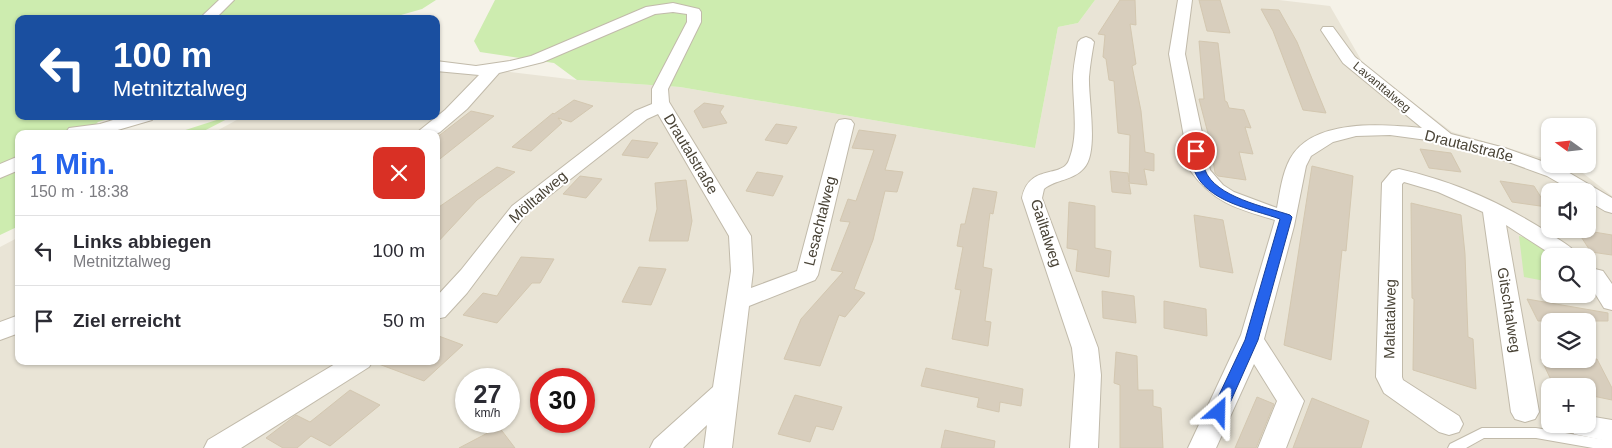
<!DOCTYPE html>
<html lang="de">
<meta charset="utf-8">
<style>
body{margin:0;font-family:Arial,sans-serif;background:#f2f2f3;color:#2b2b33;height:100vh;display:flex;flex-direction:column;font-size:19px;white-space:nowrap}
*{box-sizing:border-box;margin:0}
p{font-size:16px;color:#7c7c81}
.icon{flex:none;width:28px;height:28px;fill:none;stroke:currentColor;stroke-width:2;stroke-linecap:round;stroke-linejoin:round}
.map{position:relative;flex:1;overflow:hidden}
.details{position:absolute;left:15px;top:130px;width:425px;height:235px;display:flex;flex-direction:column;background:#fff;border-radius:10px;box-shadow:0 1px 4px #0004}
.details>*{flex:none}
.guide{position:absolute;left:15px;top:15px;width:425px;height:105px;border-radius:10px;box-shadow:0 1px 4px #0004;background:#1a4fa0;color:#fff;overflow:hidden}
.needle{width:32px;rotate:285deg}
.controls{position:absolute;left:1541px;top:118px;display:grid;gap:10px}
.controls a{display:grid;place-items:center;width:55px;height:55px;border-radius:10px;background:#fff;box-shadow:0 1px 4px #0004;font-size:25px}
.speed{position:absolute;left:455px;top:368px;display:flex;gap:10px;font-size:25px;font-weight:700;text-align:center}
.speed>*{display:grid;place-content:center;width:65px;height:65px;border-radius:50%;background:#fff;box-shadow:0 1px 4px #0004;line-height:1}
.speed small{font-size:12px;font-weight:400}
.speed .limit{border:8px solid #d22;background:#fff;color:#111}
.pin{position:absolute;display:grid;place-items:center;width:42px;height:42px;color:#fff;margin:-21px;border:2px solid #fff;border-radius:50%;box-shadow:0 1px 5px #0007}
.me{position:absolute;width:55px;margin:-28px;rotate:25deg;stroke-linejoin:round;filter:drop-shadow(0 0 4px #0008)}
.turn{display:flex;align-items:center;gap:18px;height:105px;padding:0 15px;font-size:22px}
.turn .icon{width:65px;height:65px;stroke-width:2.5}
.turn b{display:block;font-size:35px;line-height:42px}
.round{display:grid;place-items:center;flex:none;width:52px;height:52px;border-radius:10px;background:#f2f2f3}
.overview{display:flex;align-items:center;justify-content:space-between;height:85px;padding:0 15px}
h1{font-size:30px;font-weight:800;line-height:38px;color:#2563eb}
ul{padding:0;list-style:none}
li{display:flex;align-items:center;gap:15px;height:70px;padding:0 15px;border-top:1px solid #e1e1e2}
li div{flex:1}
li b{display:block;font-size:19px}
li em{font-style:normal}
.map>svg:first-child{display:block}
.residential{fill:#e9e4d6;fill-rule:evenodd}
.green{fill:#cdecaf}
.building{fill:#d8cebd;stroke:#d3c7b0}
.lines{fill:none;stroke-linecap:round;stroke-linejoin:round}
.service-casing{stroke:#c1baaa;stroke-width:2}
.minor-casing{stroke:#c1baaa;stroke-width:2}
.service{fill:#fff;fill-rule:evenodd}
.minor{fill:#fff;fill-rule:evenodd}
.route{fill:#2563eb;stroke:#184099}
.labels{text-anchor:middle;stroke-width:4;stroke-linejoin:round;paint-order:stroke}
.far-street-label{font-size:12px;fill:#494336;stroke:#fff}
.street-label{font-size:15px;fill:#494336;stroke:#fff}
</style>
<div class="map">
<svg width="1612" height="448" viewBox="0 0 1612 448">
<rect width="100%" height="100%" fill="#f5f2e8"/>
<!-- residential -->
<path class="residential" d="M1095,0h184l51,6 34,59 88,67 98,28v4h15l9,2 38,30v252h-1612v-201l19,-10v124h417v-227h-225l33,-18h192v-53l141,17 103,7 355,61 23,-121 20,-4zM1550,191h38v38h-38zM1550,256h38v38h-38zM1550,321h38v38h-38zM466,379h43v42h-43zM541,379h43v42h-43zM1550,386h38v38h-38z"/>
<!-- green -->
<g class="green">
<path d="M0,0h436l-14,9 -35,10h-368v97h100l-21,6 -12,12h-67v92l-19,9z"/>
<path d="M495,0h600l-17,23 -20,4 -23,121 -355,-61 -103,-7 -23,-17 -74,-11 -6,-11z"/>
<path d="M229,116h4l-35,18h-25z"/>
<path d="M1519,236l16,4 25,16h-10v26l-26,-5z"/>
</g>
<!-- building -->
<g class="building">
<path d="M1120,0h15l1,25 -6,-1 6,40 -4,2 9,45 4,41 9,2v17l-10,-2 3,16 -18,-2 2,11 -19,-2 -2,-21 18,2 1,9 1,-47 -12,-2 -4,-52 -5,-1 -3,-21 -3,-2 2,-22 -7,-1z"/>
<path d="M1199,0h21l10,33 -23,-2z"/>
<path d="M1261,9l18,1 18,32 29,71 -23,-3 -30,-79z"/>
<path d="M1199,41l19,2 7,58 2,1 2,6 15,2 7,18 -6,-1 8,27 -14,-2 7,28 -28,-4 -3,-3 -5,-32 -11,-42h5z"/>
<path d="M574,100l19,6 -22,16 -13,-4 4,5 -31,28 -19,-4 41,-34 1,1z"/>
<path d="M704,103l20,3 -4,6 7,11 -24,5 -9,-17z"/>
<path d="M471,111l23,5 -58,46v-24z"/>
<path d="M776,124l21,3 -10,17 -22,-4z"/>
<path d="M859,130l37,5 -11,35 18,2 -6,20 -12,-1 -12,49 -19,49 11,4 -20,24 -6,-2 -19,51 -36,-7 17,-40 42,-47 -12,-2 19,-48 -10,-1 8,-22 8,2 18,-51 -22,-2z"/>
<path d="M632,140l26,3 -10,15 -26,-3z"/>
<path d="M1420,149l31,4 10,19 -32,-4z"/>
<path d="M1312,166l41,10 -7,75 -4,-1 -11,110 -47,-15z"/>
<path d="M497,167l18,5 -38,28 -41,44v-35z"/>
<path d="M757,172l26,4 -10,20 -27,-5z"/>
<path d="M580,176l22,3 -16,19 -23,-4z"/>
<path d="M686,180l6,41 -4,20h-39l8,-32 -2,-26z"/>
<path d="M1500,181l34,5 13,21 -35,-5z"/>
<path d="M973,188l24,4 -4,22 -3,-1 -7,54 9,2 -7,52 6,1 -3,24 -36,-7 9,-49 -6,-1 8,-42 -6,-1 4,-22h4z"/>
<path d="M1069,202l26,4v42l16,3 -2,26 -33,-6 2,-21 -11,-2z"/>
<path d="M1411,203l50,12 4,39 3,83 5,2 3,50 -63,-19 1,-71 -2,-1z"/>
<path d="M1194,215l29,5 10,53 -33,-6z"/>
<path d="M1576,229l36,6v20l-21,-3z"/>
<path d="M521,257l33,2 -14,24h-8l-35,40 -34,-8 20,-22 14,3z"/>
<path d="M639,267l27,2 -15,36 -29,-3z"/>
<path d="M1102,291l32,5 2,27 -33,-5z"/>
<path d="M1527,299l81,14v8h-70z"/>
<path d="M1164,301l42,8 1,27 -43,-8z"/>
<path d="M436,335l27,10 -39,36 -48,-18v-2h60z"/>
<path d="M1116,352l21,4 1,34h15v16l8,2 2,40h-43v-63l-6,-2z"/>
<path d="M1541,359h56l15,29v12l-24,-5v-9h-34z"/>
<path d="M926,368l97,21 -2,17 -21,-4 -1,10 -22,-5 2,-9 -58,-12z"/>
<path d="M350,390l30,15 -50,41 -19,-10 -14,12h-14l-17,-10 30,-23 14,7z"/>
<path d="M795,395l47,12 -9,23 -17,-4 -6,16 -32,-8z"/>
<path d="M1257,397l17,7 -18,44h-21z"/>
<path d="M1312,398l57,23 -8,27h-68z"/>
<path d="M499,427l16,21h-56z"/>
<path d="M945,430l50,11 -1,7h-53z"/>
</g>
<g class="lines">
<defs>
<path id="service" d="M1482,428h54l76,13v7h-19l-57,-10h-52l-18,10h-18l2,-4z"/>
<g id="minor">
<path d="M219,0h15l-19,19h-16z"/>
<path d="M1178,0h14l-7,54 25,116 13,15 11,7 43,16c3,-16 5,-34 13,-49 22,-41 93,-35 132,-31l-79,-65 -22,-33 2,-3h10l22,30 96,77 54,14 56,20 51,30v15l-7,-2 -17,-10v-10h-15l-26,-15 -55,-20 -65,-16 -37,-5 -34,1 -23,6 -22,14 -5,10 -12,60 -30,113 40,62 -18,47h-28l19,-47 -23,-37 -38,84h-28l53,-113 34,-115c-37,-11 -62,-17 -85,-50l-21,-116z"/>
<path d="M673,3l26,6 2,3v10l-33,67 1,13 82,134 2,35 -2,17 46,-17 39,-147 3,-4 6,-1 6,1 3,4 -36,151 -3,5 -66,26 -17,142h-28l3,-23 -24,23h-33l4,-8 59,-53 18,-116 -2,-35 -71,-122 -11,5 -121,95 -59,79 -22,24 -9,2v-22l25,-27 51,-64 123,-95 17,-7v-15l35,-67v-8l-14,-2 -18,2 -112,48 -44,11 -32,36 -27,23 -4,2h-21l30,-24 34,-35 -43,-4v-10l40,5 34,-5 21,-5 115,-49z"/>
<path d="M1086,37l5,2 3,3c-2,11 -4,23 -5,35 -1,21 10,75 -5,91 -11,13 -28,11 -40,21l-2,9 56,150 3,27 -3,73h-28l5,-73 -3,-27 -50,-150c7,-35 40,-19 47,-38 10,-25 4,-54 4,-80 0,-12 3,-26 5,-38l3,-3z"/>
<path d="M126,116h29l-3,4 -48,14h-37l-1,-2 3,-4 31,-4z"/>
<path d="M19,156v14l-19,8v-14z"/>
<path d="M1399,169c57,13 101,33 150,64 10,7 23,13 30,23h-25l-48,-31 33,187 -4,7 -10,3 -10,-3 -4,-7 -28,-200 -45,-20 -34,-10 -2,2v193l1,3 56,36 4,8 -4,8 -10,3 -10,-3 -55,-39 -8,-16 6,-194 10,-12z"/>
<path d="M1595,269l8,2 9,13v26l-8,-2 -16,-26v-11z"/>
<path d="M19,315v18l-19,7v-18z"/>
<path d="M340,361h33l-4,6 -128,81h-37l4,-8z"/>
<path d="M1588,416l24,4v22l-38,-8 -4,-8 1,-2h17z"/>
</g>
</defs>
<!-- service casing -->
<use href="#service" class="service-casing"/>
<!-- minor casing -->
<use href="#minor" class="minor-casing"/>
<!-- service -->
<use href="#service" class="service"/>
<!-- minor -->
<use href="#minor" class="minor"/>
</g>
<!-- route -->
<path class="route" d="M1196,148l5,3c1,6 2,13 4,19 10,27 61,37 85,45l2,2 -34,123 -32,72 -2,4 -5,2 -5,-2 -3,-4 34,-72 35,-121c-28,-10 -74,-17 -86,-49 -2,-6 -2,-13 -3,-19z"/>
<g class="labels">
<!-- far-street labels -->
<g class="far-street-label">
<text transform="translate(1382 87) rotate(40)" y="4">Lavanttalweg</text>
</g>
<!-- street labels -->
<g class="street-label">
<text transform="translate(1469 146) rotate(14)" y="5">Drautalstraße</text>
<text transform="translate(691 154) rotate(59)" y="5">Drautalstraße</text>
<text transform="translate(538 197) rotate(-41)" y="5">Mölltalweg</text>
<text transform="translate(820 221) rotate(-76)" y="5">Lesachtalweg</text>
<text transform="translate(1046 233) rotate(72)" y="5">Gailtalweg</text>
<text transform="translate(1509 310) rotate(81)" y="5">Gitschtalweg</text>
<text transform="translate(1390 319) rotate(-89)" y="5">Maltatalweg</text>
</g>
</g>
</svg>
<div class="controls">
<a><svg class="needle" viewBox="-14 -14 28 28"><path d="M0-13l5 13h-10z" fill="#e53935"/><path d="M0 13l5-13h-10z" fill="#7c7c81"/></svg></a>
<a><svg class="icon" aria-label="sound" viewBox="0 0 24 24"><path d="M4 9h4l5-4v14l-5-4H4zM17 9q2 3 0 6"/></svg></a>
<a><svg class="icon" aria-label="search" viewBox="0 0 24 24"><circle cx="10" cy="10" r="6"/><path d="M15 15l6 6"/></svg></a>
<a><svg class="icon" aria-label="layers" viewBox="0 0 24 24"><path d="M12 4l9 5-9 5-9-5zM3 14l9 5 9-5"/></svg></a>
<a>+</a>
</div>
<div class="speed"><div>27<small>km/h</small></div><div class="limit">30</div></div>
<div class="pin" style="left:1196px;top:151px;background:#d93025"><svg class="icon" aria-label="arrive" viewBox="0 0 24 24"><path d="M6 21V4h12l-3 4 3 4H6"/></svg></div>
<svg class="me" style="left:1219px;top:412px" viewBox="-20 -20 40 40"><path d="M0-17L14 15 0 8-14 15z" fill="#2563eb" stroke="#fff" stroke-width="4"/></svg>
<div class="guide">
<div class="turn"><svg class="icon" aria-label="left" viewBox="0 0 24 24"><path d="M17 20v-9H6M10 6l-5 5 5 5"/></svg><div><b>100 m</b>Metnitztalweg</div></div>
</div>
<section class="details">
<div class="overview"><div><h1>1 Min.</h1><p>150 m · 18:38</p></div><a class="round" style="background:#d93025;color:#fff"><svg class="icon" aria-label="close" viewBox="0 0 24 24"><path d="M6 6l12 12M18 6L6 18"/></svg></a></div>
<ul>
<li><svg class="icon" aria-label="left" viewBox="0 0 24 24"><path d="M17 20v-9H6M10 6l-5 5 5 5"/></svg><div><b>Links abbiegen</b><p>Metnitztalweg</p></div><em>100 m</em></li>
<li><svg class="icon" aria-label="arrive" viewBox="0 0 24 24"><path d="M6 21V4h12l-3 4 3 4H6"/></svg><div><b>Ziel erreicht</b></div><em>50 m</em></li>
</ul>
</section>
</div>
